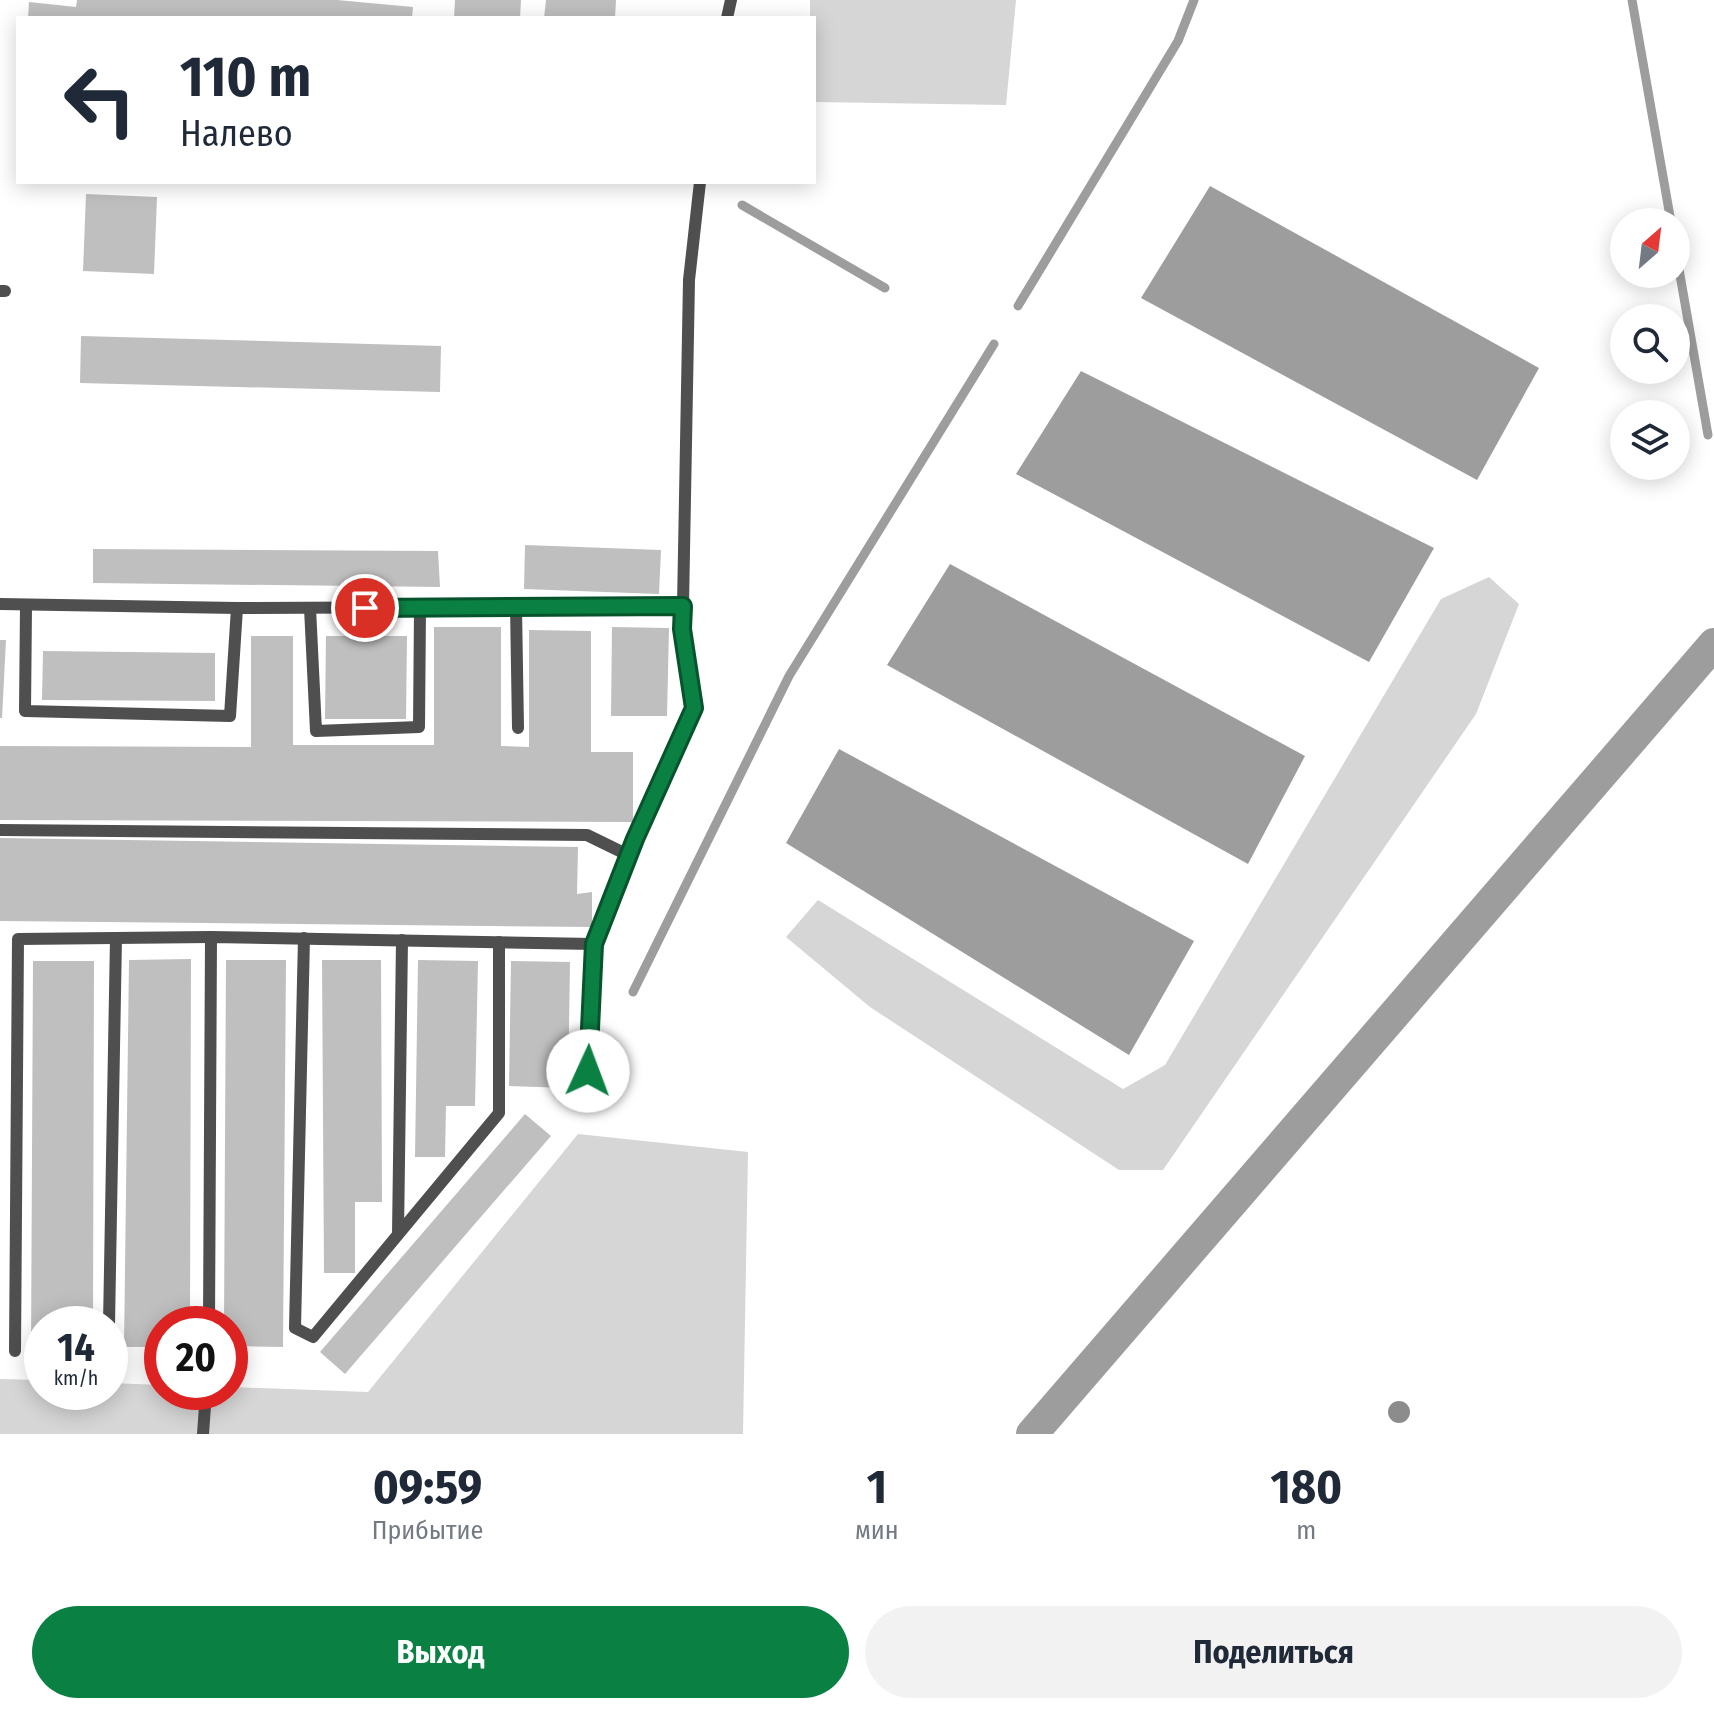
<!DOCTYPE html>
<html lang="ru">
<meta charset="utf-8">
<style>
body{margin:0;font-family:"Fira Sans Condensed",sans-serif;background:#f2f2f3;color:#1f2937;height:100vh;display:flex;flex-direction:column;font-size:30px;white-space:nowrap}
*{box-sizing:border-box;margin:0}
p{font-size:26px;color:#747a83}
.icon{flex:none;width:44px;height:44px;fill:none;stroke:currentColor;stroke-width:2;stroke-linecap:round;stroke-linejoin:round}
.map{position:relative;height:1434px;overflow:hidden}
.sheet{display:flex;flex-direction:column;background:#fff;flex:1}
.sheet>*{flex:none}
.hud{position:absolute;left:16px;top:16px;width:800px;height:168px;border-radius:0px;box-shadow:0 4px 20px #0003;background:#fff;color:#1f2937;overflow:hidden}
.needle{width:52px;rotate:28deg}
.controls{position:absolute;left:1610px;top:208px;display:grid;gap:16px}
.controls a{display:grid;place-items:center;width:80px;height:80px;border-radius:50%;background:#fff;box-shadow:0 4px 20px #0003;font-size:40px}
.speed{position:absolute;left:24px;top:1306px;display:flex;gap:16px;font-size:40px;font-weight:700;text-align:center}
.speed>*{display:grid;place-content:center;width:104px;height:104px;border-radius:50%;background:#fff;box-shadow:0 4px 20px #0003;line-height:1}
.speed small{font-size:20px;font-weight:400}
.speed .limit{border:12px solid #d22;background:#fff;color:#111}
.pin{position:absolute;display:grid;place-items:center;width:68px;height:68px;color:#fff;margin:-34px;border:4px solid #fff;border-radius:50%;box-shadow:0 2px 8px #0007}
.me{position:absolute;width:88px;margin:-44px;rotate:2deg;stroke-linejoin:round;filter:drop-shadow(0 0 6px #0008)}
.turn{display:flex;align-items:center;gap:28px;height:168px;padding:0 32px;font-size:36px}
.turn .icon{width:104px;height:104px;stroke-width:2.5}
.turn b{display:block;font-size:56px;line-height:68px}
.eta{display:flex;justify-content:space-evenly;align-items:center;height:136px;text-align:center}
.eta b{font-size:48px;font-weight:700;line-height:56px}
.primary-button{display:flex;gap:16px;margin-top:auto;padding:16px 32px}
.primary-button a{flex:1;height:92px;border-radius:48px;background:#0b8043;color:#fff;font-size:32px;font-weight:700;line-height:92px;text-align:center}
.primary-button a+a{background:#f2f2f3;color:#1f2937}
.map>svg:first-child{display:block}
.green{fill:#d6d6d6}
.water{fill:#9d9d9d}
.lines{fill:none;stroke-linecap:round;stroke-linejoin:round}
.stream{stroke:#9d9d9d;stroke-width:9}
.canal{stroke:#9d9d9d;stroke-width:32}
.building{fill:#bfbfbf}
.service{stroke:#4f4f4f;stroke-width:12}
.tree{fill:#8c8c8c}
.route-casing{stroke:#07532c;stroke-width:20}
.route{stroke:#0b8043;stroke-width:14}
</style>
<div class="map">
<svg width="1714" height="1434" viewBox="0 0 1714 1434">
<rect width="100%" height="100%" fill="#fff"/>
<!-- green -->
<g class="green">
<path d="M810,0h206l-10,105 -192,-3v-84h-4z"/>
<path d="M1489,577l30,27 -43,110 -313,456h-44l-249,-163 -84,-70 32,-37 305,189 42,-24 276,-466z"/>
<path d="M578,1134l170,18 -5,282h-743v-55l42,1v12h68v-9l52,2v7h68v-5l138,5z"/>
</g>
<!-- water -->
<g class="water">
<path d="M1210,186l329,182 -62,112 -336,-182z"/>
<path d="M1081,371l353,177 -65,114 -353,-188z"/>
<path d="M950,564l355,192 -57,108 -361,-199z"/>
<path d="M839,749l355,192 -65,114 -343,-212z"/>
</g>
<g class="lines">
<!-- stream -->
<g class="stream">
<path d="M1632,0l39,222"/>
<path d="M742,205l143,83"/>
<path d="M1676,252l32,183"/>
<path d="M1018,306l160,-265 16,-41"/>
<path d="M633,992l156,-316 205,-332"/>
</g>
<!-- canal -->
<path class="canal" d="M1032,1434l682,-790"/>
</g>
<!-- building -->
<g class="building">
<path d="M77,0h260l76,7 -1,11h-384l1,-16 47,5z"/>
<path d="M455,0h66l-1,18h-66z"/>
<path d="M546,0h70l-1,18h-71z"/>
<path d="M86,194l71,3 -3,77 -71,-3z"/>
<path d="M81,336l360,10 -1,46 -360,-9z"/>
<path d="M525,545l136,5 -2,44 -135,-5z"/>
<path d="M93,549l345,2 2,36 -347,-4z"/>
<path d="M434,627h67v119l28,1v-117l62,1v121h42v70l-633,-2v-74l251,1v-111h42v109h141z"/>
<path d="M612,627l57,1 -2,88h-56z"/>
<path d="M326,636h81l-1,83h-81z"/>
<path d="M0,640h6l-4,78h-2z"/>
<path d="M43,651l172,2v48l-173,-1z"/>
<path d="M0,838l578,9 -1,47 15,-2v35l-592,-6z"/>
<path d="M191,959l-1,365h-28v23h-38l5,-387z"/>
<path d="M226,960h60l-3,387 -53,-1v-22h-6z"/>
<path d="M322,960h59l1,242h-27v71h-31z"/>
<path d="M418,960l60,1 -3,145h-29l-1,51h-30z"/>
<path d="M33,961h61l-1,363h-51v25h-11z"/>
<path d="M511,961l59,1 -2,126 -59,-2z"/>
<path d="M525,1114l26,22 -206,238 -25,-22z"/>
</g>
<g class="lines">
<!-- service -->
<g class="service">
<path d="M727,18l4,-18"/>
<path d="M0,291h5"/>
<path d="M0,604l237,4 446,-2 6,-326 11,-98"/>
<path d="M26,606l-1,105 205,5 7,-108"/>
<path d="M516,607l2,121"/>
<path d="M310,608l6,123 103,-4 1,-119"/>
<path d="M0,830l587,5 41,20"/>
<path d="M304,938l-9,390 18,9 186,-224v-171"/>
<path d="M588,1071l6,-127"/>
<path d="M398,1234l4,-294"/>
<path d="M109,1324l7,-386"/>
<path d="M209,1324l2,-387 383,7 41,-105 59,-131 -12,-79 1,-23"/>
<path d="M15,1351l3,-412 193,-2"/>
<path d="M203,1434l3,-42"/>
</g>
</g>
<!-- trees -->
<circle class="tree" cx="1399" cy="1412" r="11"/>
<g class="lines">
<defs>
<path id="route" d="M365,608l318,-2 -1,23 12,79 -59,131 -41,105 -6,127"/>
</defs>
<!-- route casing -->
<use href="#route" class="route-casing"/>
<!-- route -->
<use href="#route" class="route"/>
</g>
</svg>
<div class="controls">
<a><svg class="needle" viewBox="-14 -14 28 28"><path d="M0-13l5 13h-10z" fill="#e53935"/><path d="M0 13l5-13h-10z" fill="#747a83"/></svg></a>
<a><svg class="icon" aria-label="search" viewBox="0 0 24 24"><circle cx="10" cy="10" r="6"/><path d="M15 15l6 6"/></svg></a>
<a><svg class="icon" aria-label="layers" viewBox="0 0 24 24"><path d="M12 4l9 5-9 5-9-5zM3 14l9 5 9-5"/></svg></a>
</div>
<div class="speed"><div>14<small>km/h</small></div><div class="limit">20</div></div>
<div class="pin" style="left:365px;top:608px;background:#d93025"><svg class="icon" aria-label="arrive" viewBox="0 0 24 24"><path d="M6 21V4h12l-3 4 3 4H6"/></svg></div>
<svg class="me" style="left:588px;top:1071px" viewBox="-20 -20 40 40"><circle r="19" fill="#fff"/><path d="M0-13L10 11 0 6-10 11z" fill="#0b8043"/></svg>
<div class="hud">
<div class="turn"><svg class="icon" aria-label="left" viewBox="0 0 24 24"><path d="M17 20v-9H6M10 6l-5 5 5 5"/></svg><div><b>110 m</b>Налево</div></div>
</div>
</div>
<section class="sheet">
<div class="eta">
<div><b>09:59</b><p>Прибытие</p></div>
<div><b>1</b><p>мин</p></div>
<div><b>180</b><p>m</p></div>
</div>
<div class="primary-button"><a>Выход</a><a>Поделиться</a></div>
</section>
